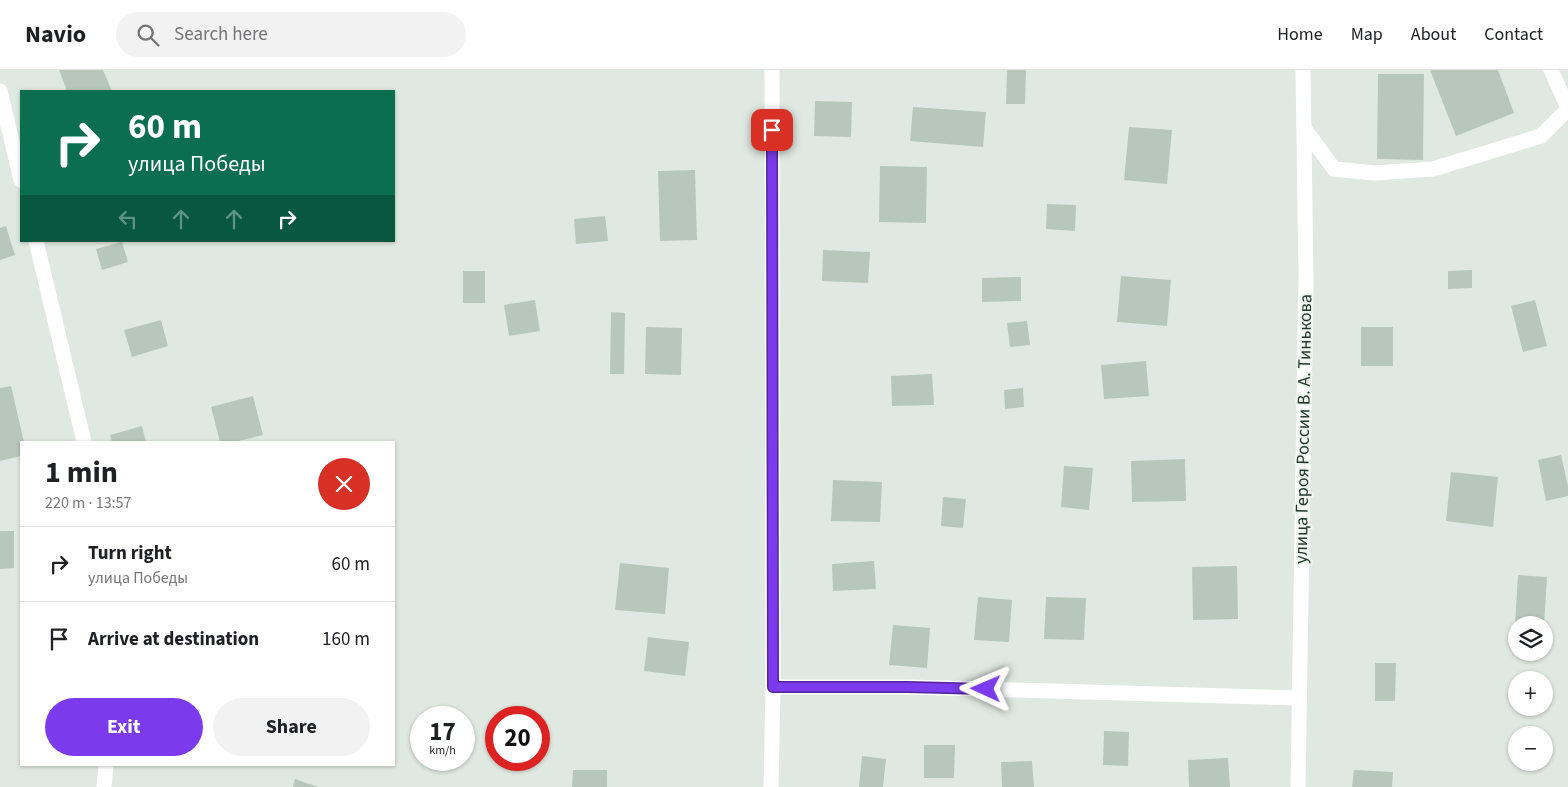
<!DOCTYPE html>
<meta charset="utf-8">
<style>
body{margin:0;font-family:"Source Sans 3",sans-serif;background:#f2f2f2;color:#202124;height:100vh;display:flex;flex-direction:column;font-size:19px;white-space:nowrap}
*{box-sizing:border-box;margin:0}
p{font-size:16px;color:#757577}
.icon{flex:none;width:28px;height:28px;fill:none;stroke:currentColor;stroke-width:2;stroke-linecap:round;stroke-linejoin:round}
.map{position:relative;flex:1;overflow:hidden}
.sheet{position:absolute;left:20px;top:371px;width:375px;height:325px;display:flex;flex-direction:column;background:#fff;border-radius:0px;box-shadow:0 1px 4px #0004}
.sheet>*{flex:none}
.hud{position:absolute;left:20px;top:20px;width:375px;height:152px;border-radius:0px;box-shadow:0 1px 4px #0004;background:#0b6e4f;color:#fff;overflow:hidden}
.controls{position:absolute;left:1508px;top:546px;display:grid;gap:10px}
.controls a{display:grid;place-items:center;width:45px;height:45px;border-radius:50%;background:#fff;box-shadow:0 1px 4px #0004;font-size:25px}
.speed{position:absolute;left:410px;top:636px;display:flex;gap:10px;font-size:25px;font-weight:700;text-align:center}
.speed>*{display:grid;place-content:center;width:65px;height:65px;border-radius:50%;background:#fff;box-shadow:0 1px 4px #0004;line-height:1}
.speed small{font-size:12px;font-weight:400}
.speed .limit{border:8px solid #d22;background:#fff;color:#111}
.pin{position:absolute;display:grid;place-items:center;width:42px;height:42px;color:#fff;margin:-21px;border-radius:10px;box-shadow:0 2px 8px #0006}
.me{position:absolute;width:55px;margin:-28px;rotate:271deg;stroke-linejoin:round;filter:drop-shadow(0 0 4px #0008)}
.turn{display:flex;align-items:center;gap:18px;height:105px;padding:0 25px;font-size:22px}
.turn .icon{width:65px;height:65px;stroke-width:2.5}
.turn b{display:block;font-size:35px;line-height:42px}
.lanes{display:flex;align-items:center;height:48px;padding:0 25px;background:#0003;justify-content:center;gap:25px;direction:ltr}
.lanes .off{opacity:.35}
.round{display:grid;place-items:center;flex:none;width:52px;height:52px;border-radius:26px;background:#f2f2f2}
.headline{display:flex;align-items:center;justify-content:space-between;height:85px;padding:0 25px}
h1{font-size:30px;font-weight:700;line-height:38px}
.action{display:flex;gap:10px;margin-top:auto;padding:10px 25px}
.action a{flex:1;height:58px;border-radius:30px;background:#7c3aed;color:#fff;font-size:20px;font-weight:700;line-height:58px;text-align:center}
.action a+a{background:#f2f2f2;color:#202124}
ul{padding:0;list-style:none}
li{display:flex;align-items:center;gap:15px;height:75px;padding:0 25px;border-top:1px solid #e0e0e0}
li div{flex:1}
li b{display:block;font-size:19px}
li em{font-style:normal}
header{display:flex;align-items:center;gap:30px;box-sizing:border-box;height:70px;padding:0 25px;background:#fff;border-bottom:1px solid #e0e0e0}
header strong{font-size:24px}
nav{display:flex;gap:28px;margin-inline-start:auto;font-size:18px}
.search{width:350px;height:45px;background:#f2f2f2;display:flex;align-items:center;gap:12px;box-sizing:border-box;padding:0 18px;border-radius:28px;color:#757577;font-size:19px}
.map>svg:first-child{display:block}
.building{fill:#b8c7bc}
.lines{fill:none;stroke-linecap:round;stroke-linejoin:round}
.minor{stroke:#fff;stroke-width:15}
.route-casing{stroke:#51269a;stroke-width:12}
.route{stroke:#7c3aed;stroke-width:9}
.labels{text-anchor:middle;stroke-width:4.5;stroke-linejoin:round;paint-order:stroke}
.street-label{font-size:18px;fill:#22382a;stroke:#f0f6f0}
</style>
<header>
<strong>Navio</strong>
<div class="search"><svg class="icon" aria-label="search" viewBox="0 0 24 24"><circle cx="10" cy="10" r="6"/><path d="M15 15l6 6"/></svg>Search here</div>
<nav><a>Home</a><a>Map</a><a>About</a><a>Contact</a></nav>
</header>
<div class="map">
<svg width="1568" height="717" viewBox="0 0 1568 717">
<rect width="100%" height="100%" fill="#e0e9e1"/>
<!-- building -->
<g class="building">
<path d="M59,0h44l9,21h-45z"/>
<path d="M1007,0h19l-1,34h-19z"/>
<path d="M1430,0h68l16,43 -58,23z"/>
<path d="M1378,4h46l-1,86 -46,-1z"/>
<path d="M815,31l37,1 -1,35 -37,-1z"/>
<path d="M913,37l73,5 -3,35 -73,-6z"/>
<path d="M1129,57l43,3 -5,54 -43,-4z"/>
<path d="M880,96l47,1 -1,56 -47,-1z"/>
<path d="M695,100l2,70 -37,1 -2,-70z"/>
<path d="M1047,134l29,1 -1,26 -29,-2z"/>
<path d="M605,146l3,25 -32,3 -2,-25z"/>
<path d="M6,156l9,29 -15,5v-32z"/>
<path d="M122,172l6,20 -26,8 -6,-21z"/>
<path d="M823,180l47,2 -2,31 -46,-2z"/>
<path d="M1472,200v18l-24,1v-18z"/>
<rect x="463" y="201" width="22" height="32"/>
<path d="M1121,206l50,4 -4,46 -50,-4z"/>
<path d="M1021,207v24l-39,1v-24z"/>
<path d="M535,230l5,31 -31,5 -5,-31z"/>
<path d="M1535,230l12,46 -24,6 -12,-46z"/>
<path d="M611,242l14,1 -1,61h-14z"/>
<path d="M161,250l7,26 -36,11 -8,-27z"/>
<path d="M1027,251l3,24 -20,2 -3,-24z"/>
<path d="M646,257l36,1 -1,47 -36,-1z"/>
<rect x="1361" y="257" width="32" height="39"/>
<path d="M1146,291l3,35 -45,3 -3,-34z"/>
<path d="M932,304l2,31 -42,1 -1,-30z"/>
<path d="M11,316l13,56h-3v14l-21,5v-73z"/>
<path d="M1023,318l1,19 -19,2 -1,-19z"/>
<path d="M253,326l10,39 -29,7h-14l-9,-35z"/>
<path d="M142,356l4,16h-34l-2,-7z"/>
<path d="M1561,385l7,31v10l-22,5 -8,-41z"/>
<path d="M1185,389l1,42 -54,1 -1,-41z"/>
<path d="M1064,396l29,2 -4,42 -28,-3z"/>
<path d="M1451,402l47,5 -5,50 -47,-6z"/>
<path d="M833,410l49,2 -2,40 -49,-1z"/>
<path d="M943,427l23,2 -3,29 -22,-2z"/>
<path d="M0,461h14v37l-14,1z"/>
<path d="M874,491l2,28 -43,2 -1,-27z"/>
<path d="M620,493l49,5 -4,46 -50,-4z"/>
<path d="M1237,496l1,53 -45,1 -1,-53z"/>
<path d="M1518,505l29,2 -3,48h-29z"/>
<path d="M978,527l34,3 -3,42 -35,-2z"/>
<path d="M1046,527l40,1 -2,42 -40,-1z"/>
<path d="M893,555l37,3 -3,40 -38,-3z"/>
<path d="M648,567l41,5 -4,34 -41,-5z"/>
<path d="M1375,593h21l-1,38h-20z"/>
<path d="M1104,661l25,1 -1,34 -25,-1z"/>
<path d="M924,675h31l-1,33h-30z"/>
<path d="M862,686l24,3 -3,28h-24z"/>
<path d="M1228,688l2,29h-41l-1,-27z"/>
<path d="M1032,691l2,26h-32l-1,-25z"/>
<path d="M573,700h34v17h-35z"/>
<path d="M1354,700l39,2 -1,15h-40z"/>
<path d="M295,709l23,8h-25z"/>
</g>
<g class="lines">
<!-- minor -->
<g class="minor">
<path d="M1551,0l17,38"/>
<path d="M0,21l21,89"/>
<path d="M1304,58l30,41 41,4 58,-4 108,-33 27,-27"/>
<path d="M36,171l48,201"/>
<path d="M773,617h135l391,11"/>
<path d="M104,717l2,-22"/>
<path d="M771,717l2,-100 -1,-617"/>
<path d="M1298,717l8,-509 -3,-208"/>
</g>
</g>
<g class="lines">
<defs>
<path id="route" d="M772,60l1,557h135l78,2"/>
</defs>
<!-- route casing -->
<use href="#route" class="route-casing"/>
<!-- route -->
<use href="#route" class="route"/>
</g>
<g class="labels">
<!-- street labels -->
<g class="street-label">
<text transform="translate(1303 359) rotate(-89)" y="6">улица Героя России В. А. Тинькова</text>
</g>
</g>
</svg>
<div class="controls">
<a><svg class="icon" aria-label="layers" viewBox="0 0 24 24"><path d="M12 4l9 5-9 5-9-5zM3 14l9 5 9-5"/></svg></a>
<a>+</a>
<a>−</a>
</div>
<div class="speed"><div>17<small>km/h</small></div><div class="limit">20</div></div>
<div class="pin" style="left:772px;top:60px;background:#d93025"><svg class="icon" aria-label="arrive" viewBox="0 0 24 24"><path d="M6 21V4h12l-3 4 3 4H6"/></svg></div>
<svg class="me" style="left:986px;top:619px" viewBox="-20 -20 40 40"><path d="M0-17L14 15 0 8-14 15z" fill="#7c3aed" stroke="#fff" stroke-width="4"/></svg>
<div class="hud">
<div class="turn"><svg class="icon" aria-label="right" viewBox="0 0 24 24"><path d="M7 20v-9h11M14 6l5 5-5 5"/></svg><div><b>60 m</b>улица Победы</div></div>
<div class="lanes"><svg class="icon off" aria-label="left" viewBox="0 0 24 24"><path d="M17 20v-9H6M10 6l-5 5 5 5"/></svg><svg class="icon off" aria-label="ahead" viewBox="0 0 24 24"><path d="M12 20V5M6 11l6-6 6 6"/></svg><svg class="icon off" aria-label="ahead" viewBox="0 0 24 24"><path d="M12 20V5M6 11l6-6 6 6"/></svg><svg class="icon" aria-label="right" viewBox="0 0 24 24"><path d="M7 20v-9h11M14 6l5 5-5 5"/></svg></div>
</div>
<section class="sheet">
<div class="headline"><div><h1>1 min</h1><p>220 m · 13:57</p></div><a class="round" style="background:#d93025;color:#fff"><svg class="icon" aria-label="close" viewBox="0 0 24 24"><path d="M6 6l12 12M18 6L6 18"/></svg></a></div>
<ul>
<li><svg class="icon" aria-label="right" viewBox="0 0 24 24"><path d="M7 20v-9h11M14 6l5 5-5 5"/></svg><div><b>Turn right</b><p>улица Победы</p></div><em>60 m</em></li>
<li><svg class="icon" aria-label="arrive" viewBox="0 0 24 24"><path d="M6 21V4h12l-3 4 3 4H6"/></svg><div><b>Arrive at destination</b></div><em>160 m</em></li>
</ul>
<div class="action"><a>Exit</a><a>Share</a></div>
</section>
</div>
